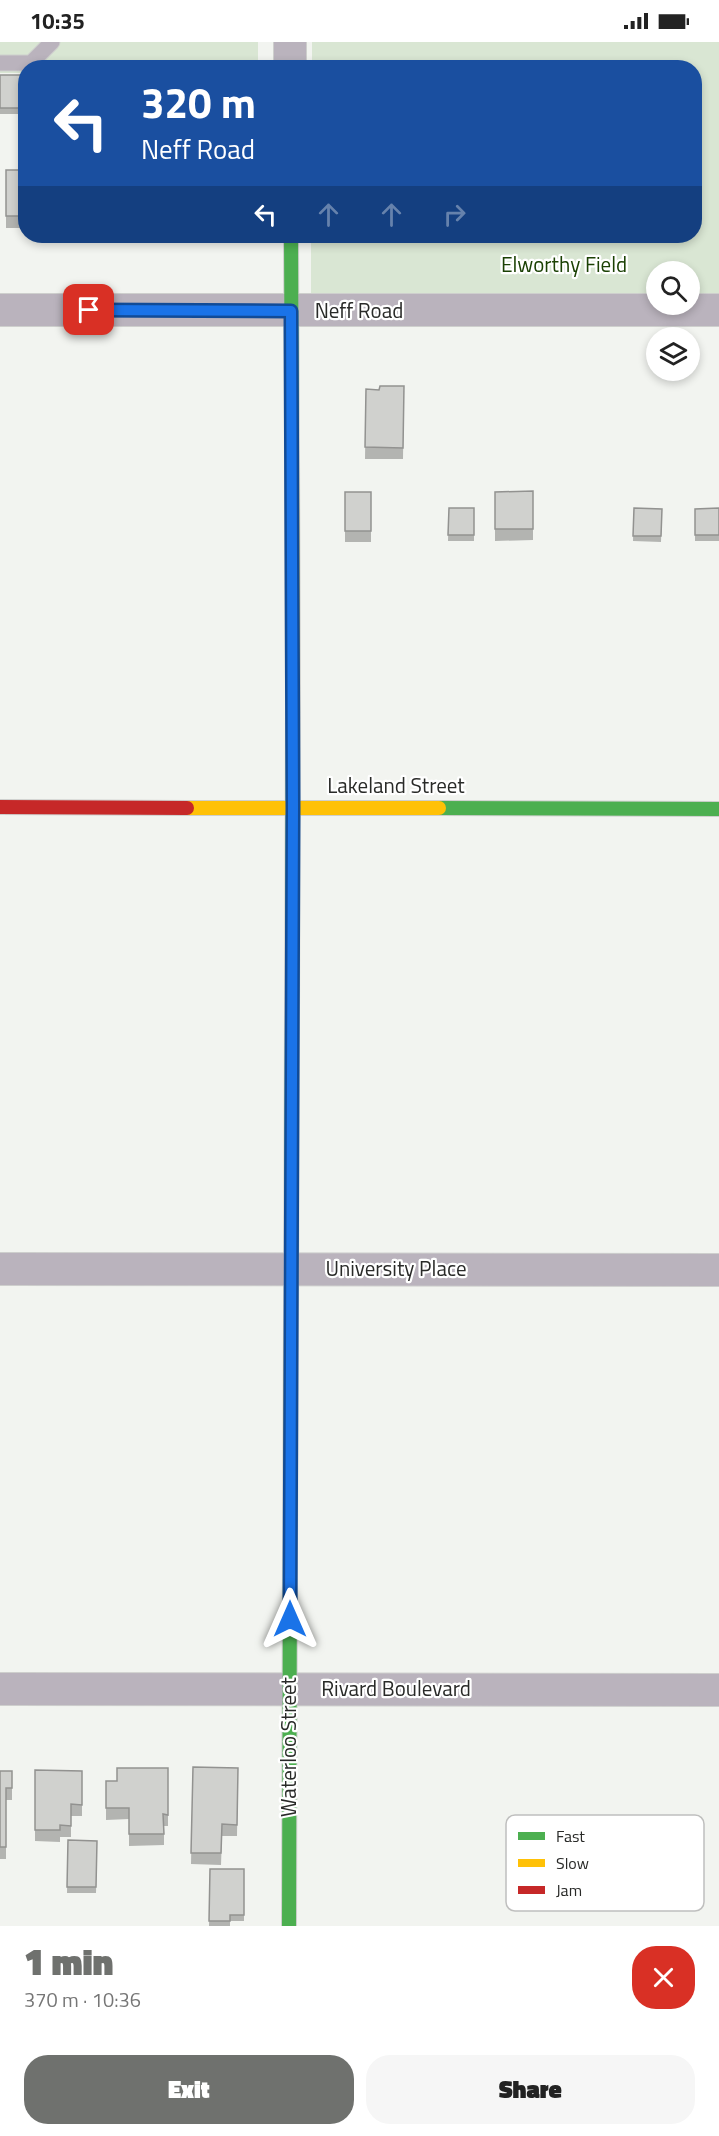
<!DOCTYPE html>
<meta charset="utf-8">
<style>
body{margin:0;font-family:"Titillium Web",sans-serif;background:#f6f6f6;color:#222;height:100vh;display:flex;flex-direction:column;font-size:22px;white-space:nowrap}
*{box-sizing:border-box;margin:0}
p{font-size:20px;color:#767676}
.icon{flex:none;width:33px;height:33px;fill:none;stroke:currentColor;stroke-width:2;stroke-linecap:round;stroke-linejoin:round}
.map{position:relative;height:1884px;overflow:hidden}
.side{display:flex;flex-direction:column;background:#fff;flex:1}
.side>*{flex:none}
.banner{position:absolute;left:18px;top:18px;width:684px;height:183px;border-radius:24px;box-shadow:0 3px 9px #0003;background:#1a4fa0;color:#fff;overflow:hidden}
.buttons{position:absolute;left:646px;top:219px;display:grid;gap:12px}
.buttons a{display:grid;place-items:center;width:54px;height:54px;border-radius:50%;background:#fff;box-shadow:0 3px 9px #0003;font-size:30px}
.pin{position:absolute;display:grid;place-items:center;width:51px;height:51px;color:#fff;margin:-26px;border-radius:12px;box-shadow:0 3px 9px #0006}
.me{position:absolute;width:66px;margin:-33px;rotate:0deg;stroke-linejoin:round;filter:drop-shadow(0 0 4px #0008)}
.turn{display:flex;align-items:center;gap:21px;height:126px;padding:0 24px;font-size:27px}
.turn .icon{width:78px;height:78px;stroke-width:2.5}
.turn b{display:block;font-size:42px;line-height:51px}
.lanes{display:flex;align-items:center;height:57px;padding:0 24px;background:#0003;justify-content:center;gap:30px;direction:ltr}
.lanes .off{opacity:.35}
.round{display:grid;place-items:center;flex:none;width:63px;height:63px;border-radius:24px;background:#f6f6f6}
.summary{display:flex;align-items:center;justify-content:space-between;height:102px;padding:0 24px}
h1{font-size:36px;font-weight:800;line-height:45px;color:#6f716e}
.primary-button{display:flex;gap:12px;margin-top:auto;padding:12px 24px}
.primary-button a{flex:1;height:69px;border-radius:24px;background:#6f716e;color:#fff;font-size:24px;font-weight:800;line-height:69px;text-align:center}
.primary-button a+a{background:#f6f6f6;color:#222}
.status{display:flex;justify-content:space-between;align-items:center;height:42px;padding:0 30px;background:#fff;direction:ltr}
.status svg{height:16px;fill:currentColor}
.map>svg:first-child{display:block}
.park{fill:#d9e6d3}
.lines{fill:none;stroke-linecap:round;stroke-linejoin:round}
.lane-casing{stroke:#cecfcd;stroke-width:17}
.street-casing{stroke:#cecfcd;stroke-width:34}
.fast-casing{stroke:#cecfcd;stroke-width:16}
.slow-casing{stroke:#cecfcd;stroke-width:16}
.jam-casing{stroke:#cecfcd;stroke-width:16}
.lane{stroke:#bab3bd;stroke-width:15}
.street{stroke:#bab3bd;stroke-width:32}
.fast{stroke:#4caf50;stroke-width:14}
.slow{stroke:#ffc107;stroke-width:14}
.jam{stroke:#c62828;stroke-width:14}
.wall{fill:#b3b4b1}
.building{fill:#d0d1ce;stroke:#929290;stroke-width:1.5}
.route-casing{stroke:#114b97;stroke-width:15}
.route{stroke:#1a73e8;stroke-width:10}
.labels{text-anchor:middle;stroke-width:4.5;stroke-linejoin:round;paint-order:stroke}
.park-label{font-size:21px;fill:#1b4104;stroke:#fff}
.street-label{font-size:21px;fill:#292a28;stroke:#fff}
.key{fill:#fff;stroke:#bfbfbe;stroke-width:1.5}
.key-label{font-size:16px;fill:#292a28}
</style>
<div class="status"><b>10:35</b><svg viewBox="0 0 49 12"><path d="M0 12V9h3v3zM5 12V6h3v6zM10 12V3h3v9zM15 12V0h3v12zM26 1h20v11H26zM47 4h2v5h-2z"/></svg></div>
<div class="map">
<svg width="719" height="1884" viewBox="0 0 719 1884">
<rect width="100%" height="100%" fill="#f2f4f0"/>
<!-- park -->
<g class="park">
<path d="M0,0h258v25l-232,1 -1,5h-25z"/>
<path d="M312,0h407v253h-29v-23h-33v23l-346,-1v-58h383v-168l-382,-1z"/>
</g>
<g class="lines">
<defs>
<path id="lane" d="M0,21h31l21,-21"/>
<g id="street">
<path d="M290,0v26"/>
<path d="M0,268h719"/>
<path d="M0,1227l719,1"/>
<path d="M0,1647l719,1"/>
</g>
<g id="fast">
<path d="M291,194l1,221"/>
<path d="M439,766l280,1"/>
<path d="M291,1273l2,-608"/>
<path d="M289,1884l1,-381"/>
</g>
<g id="slow">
<path d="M292,415l1,250"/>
<path d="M187,766h252"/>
<path d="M290,1503l1,-230"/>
</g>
<path id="jam" d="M0,765l187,1"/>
</defs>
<!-- lane casing -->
<use href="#lane" class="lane-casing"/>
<!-- street casing -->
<use href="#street" class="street-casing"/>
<!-- fast casing -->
<use href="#fast" class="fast-casing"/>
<!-- slow casing -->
<use href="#slow" class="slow-casing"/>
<!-- jam casing -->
<use href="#jam" class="jam-casing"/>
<!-- lane -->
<use href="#lane" class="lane"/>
<!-- street -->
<use href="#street" class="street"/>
<!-- fast -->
<use href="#fast" class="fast"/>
<!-- slow -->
<use href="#slow" class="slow"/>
<!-- jam -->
<use href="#jam" class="jam"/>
</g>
<!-- wall -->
<g class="wall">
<rect x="0" y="33" width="23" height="39"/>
<rect x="6" y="128" width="20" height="58"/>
<path d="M404,344l-1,73h-38l1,-70 13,1z"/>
<path d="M533,449v49l-38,1v-49z"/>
<rect x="345" y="450" width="26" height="50"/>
<path d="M449,466h25v33h-26z"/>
<path d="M634,466l28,1 -1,33 -28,-1z"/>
<path d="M719,466v33h-24v-32z"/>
<path d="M193,1725l45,1 -1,68h-15l-1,29 -30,-1z"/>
<path d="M168,1726v58h-4v19l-35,1v-27l-23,1v-39h11z"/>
<path d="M35,1728l47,1v45h-11v21h-11v5l-25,-1z"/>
<path d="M0,1729h12v29h-6v59h-6z"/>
<path d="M68,1798l29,1 -1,52h-29z"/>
<path d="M210,1827h34v52h-14v5h-21z"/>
</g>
<!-- building -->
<g class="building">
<rect x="0" y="33" width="23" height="33"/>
<rect x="6" y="128" width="20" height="46"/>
<path d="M380,344h24l-1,62 -38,-1 1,-58 13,1z"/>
<path d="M533,449v38h-38v-37z"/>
<rect x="345" y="450" width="26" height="39"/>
<path d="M449,466h25v27h-26z"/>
<path d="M634,466l28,1 -1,27h-28z"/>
<path d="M719,466v27h-24v-26z"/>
<path d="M193,1725l45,1 -1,57 -15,-1 -1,29h-30z"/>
<path d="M117,1726h51v47l-5,-1 1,20h-35v-26h-23v-27h11z"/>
<path d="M35,1728l47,1v34l-11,-1v22l-11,-1v5h-25z"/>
<path d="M0,1729h12v17h-6v59h-6z"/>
<path d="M68,1798l29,1 -1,46h-29z"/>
<path d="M210,1827h34v46h-14v6h-21z"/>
</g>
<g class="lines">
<defs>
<path id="route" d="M89,268l202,1 2,496 -3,812"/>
</defs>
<!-- route casing -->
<use href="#route" class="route-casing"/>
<!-- route -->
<use href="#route" class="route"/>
</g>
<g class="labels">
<!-- park labels -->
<g class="park-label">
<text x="564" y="230">Elworthy Field</text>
</g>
<!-- street labels -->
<g class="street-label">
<text x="359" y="276">Neff Road</text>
<text x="396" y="751">Lakeland Street</text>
<text x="396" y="1234">University Place</text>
<text x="396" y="1654">Rivard Boulevard</text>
<text transform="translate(289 1705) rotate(-90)" y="7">Waterloo Street</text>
</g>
</g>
<!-- legend -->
<rect x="506" y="1773" width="198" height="96" rx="9" class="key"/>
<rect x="518" y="1790" width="27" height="8" fill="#4caf50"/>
<rect x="518" y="1817" width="27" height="8" fill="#ffc107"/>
<rect x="518" y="1844" width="27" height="8" fill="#c62828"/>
<g class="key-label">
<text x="556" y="1800">Fast</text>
<text x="556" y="1827">Slow</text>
<text x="556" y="1854">Jam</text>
</g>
</svg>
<div class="buttons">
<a><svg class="icon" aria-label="search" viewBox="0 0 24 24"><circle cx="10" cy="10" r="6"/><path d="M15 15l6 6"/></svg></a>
<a><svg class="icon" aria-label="layers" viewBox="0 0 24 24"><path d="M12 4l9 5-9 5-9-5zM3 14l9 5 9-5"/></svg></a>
</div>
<div class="pin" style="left:89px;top:268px;background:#d93025"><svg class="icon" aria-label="arrive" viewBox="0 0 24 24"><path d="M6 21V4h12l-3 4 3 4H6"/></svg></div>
<svg class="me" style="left:290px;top:1577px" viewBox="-20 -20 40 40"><path d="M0-17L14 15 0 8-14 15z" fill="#1a73e8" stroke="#fff" stroke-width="4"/></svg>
<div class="banner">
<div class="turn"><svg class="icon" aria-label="left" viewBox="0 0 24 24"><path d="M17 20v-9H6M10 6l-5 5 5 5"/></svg><div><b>320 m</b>Neff Road</div></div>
<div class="lanes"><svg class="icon" aria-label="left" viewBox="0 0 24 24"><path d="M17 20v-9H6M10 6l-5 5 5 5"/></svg><svg class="icon off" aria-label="ahead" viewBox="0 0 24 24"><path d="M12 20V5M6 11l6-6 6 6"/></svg><svg class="icon off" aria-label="ahead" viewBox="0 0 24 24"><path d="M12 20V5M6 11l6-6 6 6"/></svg><svg class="icon off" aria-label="right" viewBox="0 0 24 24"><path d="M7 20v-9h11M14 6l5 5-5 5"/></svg></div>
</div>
</div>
<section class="side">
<div class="summary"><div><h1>1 min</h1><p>370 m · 10:36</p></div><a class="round" style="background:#d93025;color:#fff"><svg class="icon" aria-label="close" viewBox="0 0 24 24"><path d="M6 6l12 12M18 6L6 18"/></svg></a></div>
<div class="primary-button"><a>Exit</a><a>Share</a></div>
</section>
